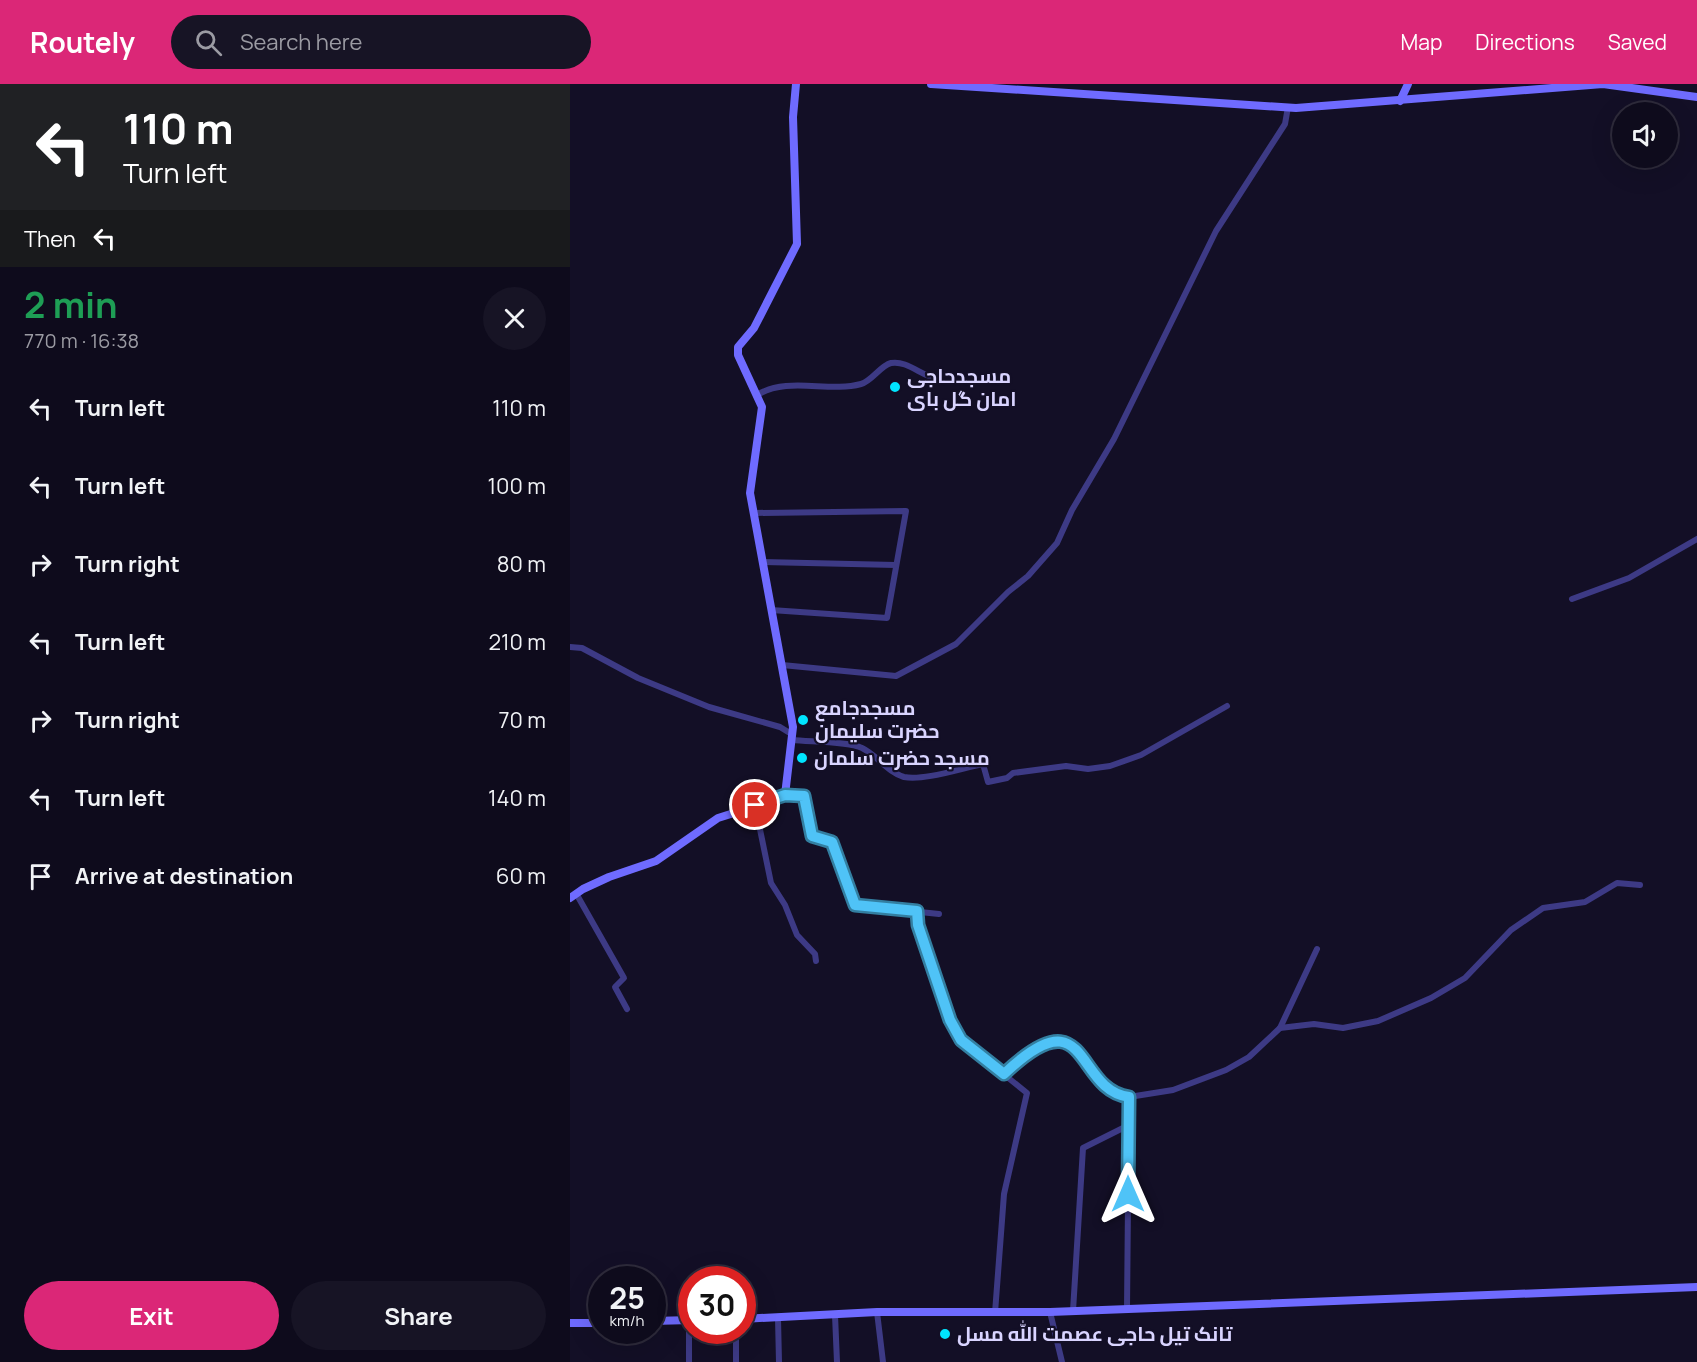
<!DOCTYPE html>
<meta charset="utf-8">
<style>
body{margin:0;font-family:Manrope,Cairo,sans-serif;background:#171425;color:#f1f3f6;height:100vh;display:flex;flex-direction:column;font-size:22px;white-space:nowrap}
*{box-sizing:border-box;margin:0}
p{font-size:20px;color:#9b9ba3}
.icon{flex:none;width:33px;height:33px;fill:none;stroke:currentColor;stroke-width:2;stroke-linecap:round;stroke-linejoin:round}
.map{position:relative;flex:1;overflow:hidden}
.details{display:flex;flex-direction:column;background:#0e0b1c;width:570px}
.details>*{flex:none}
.top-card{background:#202124;color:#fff;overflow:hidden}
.fabs{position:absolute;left:1042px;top:18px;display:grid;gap:12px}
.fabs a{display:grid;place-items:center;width:66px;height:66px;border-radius:50%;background:#0e0b1c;box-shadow:0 6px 24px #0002,0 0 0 2px #2e2b3b;font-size:30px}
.speed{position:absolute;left:18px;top:1182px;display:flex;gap:12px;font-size:30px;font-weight:700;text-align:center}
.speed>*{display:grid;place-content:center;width:78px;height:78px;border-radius:50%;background:#0e0b1c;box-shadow:0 6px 24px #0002,0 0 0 2px #2e2b3b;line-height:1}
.speed small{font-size:15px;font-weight:400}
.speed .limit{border:9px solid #d22;background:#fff;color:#111}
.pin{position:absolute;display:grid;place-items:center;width:51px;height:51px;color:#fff;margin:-26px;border:3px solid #fff;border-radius:50%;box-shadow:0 2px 6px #0007}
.me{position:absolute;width:66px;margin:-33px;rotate:0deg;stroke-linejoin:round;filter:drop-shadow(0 0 4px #0008)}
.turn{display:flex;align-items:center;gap:21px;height:126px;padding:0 24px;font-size:27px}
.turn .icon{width:78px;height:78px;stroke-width:2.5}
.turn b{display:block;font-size:42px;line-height:51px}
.then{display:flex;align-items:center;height:57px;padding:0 24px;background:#0003;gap:12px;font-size:22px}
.round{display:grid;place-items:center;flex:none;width:63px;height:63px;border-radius:32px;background:#171425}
.head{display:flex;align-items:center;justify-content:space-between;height:102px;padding:0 24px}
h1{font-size:36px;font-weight:700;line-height:45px;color:#1e9e55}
.primary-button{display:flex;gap:12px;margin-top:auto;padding:12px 24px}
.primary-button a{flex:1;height:69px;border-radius:36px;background:#db2777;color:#fff;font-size:24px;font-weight:700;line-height:69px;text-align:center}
.primary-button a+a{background:#171425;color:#f1f3f6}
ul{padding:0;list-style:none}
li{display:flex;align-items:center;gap:18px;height:78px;padding:0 24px}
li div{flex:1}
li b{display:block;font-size:22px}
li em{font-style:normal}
header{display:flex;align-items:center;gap:36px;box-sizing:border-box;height:84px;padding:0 30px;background:#db2777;color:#fff}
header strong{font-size:28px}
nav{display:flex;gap:33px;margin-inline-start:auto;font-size:21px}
.search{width:420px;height:54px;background:#171425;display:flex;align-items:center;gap:15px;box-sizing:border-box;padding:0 21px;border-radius:33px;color:#9b9ba3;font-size:22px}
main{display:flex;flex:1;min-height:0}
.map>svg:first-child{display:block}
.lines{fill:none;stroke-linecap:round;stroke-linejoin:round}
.street{stroke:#3d3a85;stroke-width:6}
.secondary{stroke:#6f6bff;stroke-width:8}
.route-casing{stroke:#337fa1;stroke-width:15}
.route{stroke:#4fc3f7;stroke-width:10}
.poi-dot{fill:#00e5ff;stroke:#130f26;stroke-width:2}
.labels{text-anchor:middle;stroke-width:4.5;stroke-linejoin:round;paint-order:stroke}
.poi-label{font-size:20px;font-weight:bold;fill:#d9d4ff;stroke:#130f26;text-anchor:start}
</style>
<header>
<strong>Routely</strong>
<div class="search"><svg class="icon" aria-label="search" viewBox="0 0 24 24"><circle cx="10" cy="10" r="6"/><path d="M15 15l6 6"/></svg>Search here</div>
<nav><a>Map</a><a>Directions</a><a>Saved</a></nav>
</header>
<main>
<section class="details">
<div class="top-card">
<div class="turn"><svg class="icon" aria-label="left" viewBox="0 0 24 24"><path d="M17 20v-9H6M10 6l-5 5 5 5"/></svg><div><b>110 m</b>Turn left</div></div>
<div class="then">Then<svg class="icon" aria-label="left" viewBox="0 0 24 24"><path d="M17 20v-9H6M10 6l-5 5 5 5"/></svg></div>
</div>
<div class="head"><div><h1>2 min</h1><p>770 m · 16:38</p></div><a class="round"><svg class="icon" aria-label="close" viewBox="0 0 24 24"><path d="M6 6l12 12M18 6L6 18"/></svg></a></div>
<ul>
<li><svg class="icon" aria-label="left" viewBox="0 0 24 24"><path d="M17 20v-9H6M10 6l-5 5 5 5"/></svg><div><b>Turn left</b></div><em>110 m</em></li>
<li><svg class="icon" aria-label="left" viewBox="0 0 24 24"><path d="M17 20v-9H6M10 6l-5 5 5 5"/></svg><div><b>Turn left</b></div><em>100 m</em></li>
<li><svg class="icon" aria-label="right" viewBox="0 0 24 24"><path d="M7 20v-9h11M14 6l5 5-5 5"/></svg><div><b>Turn right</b></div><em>80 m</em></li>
<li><svg class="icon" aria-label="left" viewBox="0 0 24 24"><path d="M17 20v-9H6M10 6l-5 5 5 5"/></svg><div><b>Turn left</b></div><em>210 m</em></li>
<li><svg class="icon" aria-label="right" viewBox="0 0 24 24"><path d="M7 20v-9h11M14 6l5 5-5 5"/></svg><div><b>Turn right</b></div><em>70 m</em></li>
<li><svg class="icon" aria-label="left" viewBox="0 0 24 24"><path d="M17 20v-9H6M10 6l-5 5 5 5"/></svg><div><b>Turn left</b></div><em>140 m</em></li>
<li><svg class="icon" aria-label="arrive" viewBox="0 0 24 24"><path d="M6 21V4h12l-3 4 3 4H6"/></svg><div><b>Arrive at destination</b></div><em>60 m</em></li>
</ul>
<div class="primary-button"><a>Exit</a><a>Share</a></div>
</section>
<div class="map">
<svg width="1127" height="1278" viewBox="0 0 1127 1278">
<rect width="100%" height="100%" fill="#130f26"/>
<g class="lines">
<!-- street -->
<g class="street">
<path d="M187,311c31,-19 71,-2 104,-11 11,-3 19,-18 30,-21 17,-3 31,14 48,16"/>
<path d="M184,429l152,-2 -19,107 -116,-8"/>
<path d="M193,478l133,3"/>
<path d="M1002,515l57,-21 68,-39"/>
<path d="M0,563l12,1 56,30 71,29 71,20 13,8"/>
<path d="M212,581l114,11 60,-32 52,-52 20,-16 29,-33 15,-33 42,-71 102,-208 69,-107 3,-17"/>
<path d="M222,656c19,2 54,1 70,8 15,7 25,24 42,29 20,4 58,-9 79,-13l5,18 19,-4 6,-5 53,-7 22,3 22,-3 31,-11 86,-49"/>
<path d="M215,711l19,1 8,40 20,6 22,63 85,9"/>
<path d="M185,721l16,78 14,22 12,30 18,19 1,7"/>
<path d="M7,811l47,83 -9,9 12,22"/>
<path d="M347,827l1,14 32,95 11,20 66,53 -23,101 -9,119"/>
<path d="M710,944l37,-79"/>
<path d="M434,990l33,-27 25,-6 11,4 37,47 19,5 44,-7 53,-20 23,-13 31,-29 34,-4 29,4 35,-7 53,-23 34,-20 46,-48 32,-22 42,-6 32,-19 23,2"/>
<path d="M557,1225l2,-212"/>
<path d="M503,1227l10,-163 46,-23"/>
<path d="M307,1228l6,50"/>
<path d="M480,1228l12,50"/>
<path d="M265,1231l2,47"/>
<path d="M208,1234l1,44"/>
<path d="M119,1236v42"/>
<path d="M166,1246v32"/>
</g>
<!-- secondary -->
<g class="secondary">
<path d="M361,0l365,24 307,-24 94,13"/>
<path d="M830,17l8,-17"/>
<path d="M0,814l13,-9 26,-12 47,-16 62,-43 60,-19 7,-4 8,-68 -43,-234 12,-86 -24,-52v-8l16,-19 43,-84 -4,-127 3,-33"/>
<path d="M172,1235l135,-7h173l647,-25"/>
<path d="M82,1237l40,-1"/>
<path d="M0,1239h32"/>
</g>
</g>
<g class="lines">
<defs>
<path id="route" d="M185,721l30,-10 19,1 8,40 20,6 23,63 62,6 1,14 32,95 11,20 43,34c86,-82 70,16 125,23l-1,97"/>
</defs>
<!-- route casing -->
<use href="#route" class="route-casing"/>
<!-- route -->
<use href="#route" class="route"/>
</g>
<!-- markers -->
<g class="poi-dot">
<circle cx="325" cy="303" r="6"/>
<circle cx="233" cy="636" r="6"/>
<circle cx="232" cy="674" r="6"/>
<circle cx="375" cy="1250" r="6"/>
</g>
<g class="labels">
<!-- poi labels -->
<g class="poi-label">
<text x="337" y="299">مسجدحاجی<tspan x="337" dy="23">امان گل بای</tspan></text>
<text x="245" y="631">مسجدجامع<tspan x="245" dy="23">حضرت سلیمان</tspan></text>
<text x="244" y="681">مسجد حضرت سلمان</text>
<text x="387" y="1257">تانک تیل حاجی عصمت الله مسل</text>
</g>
</g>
</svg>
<div class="fabs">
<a><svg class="icon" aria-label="sound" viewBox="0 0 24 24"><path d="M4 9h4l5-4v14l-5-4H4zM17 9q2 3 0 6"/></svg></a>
</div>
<div class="speed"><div>25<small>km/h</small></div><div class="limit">30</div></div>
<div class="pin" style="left:185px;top:721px;background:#d93025"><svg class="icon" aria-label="arrive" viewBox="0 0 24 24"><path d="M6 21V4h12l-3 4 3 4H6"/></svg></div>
<svg class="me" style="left:558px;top:1110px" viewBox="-20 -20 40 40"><path d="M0-17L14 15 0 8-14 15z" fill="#4fc3f7" stroke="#fff" stroke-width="4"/></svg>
</div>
</main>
